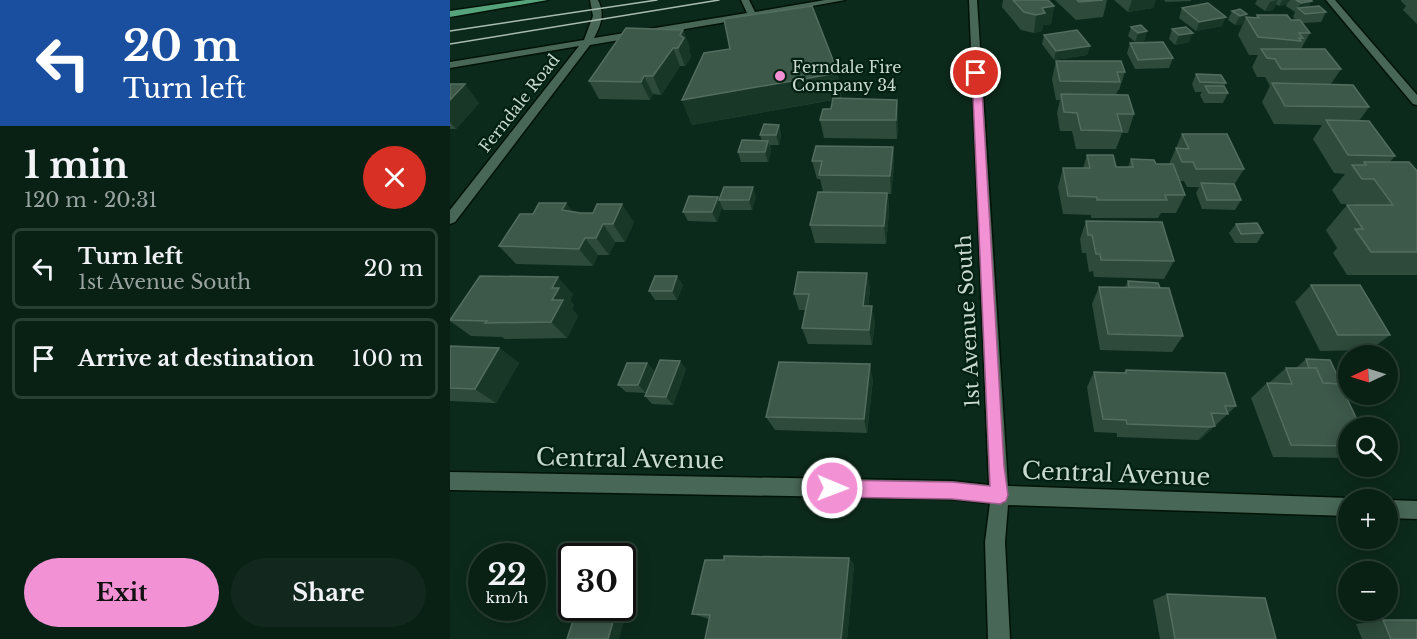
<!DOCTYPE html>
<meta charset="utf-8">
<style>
body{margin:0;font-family:"Libre Baskerville",serif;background:#12281e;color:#f1f3f6;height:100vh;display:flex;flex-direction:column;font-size:22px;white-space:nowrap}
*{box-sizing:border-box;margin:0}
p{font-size:20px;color:#99a3a0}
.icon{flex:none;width:33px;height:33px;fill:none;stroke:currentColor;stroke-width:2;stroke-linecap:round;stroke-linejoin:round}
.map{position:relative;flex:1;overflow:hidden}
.side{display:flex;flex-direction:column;background:#092015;width:450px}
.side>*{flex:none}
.hud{background:#1a4fa0;color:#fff;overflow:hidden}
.needle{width:39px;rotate:266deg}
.tools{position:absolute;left:888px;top:345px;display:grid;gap:12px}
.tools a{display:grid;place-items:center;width:60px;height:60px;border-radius:50%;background:#092015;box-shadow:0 3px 15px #0003,0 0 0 2px #293e34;font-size:30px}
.speed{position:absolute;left:18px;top:543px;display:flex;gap:12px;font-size:30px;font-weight:700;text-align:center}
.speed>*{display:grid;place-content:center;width:78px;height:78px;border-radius:50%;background:#092015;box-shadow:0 3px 15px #0003,0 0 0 2px #293e34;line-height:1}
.speed small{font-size:15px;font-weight:400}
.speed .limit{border:3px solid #111;border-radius:9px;background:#fff;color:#111}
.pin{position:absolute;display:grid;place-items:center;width:51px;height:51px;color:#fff;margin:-26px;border:3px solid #fff;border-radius:50%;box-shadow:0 2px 6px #0007}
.me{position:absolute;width:66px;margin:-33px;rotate:91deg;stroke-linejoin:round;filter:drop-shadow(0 0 4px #0008)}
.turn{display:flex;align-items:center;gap:21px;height:126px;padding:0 24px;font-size:27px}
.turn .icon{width:78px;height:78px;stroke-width:2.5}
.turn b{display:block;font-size:42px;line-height:51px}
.round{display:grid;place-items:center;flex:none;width:63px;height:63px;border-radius:32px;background:#12281e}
.head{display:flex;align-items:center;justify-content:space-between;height:102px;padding:0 24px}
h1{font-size:36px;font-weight:700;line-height:45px}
.action{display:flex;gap:12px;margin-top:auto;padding:12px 24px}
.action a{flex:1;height:69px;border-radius:36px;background:#f391d5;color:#111;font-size:24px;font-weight:700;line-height:69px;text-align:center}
.action a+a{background:#12281e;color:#f1f3f6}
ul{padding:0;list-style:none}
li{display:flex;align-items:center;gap:18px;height:81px;margin:0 12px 9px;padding:0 12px;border:3px solid #293e34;border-radius:9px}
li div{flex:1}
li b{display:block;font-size:22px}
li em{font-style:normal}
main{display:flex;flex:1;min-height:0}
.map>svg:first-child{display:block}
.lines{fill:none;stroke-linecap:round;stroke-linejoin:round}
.minor-casing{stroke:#001306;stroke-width:3}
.major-casing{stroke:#001306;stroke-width:3}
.minor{fill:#486756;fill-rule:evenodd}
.major{fill:#55a47c;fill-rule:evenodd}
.tram{stroke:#a9bcb1;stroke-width:1.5}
.wall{fill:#2d4a3a}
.shaded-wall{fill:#193727}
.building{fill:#3d594a;stroke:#536d5f;stroke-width:1.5}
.route{fill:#f391d5;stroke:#9e5e8a;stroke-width:1.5}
.poi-dot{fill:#f391d5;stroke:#032113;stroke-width:2}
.labels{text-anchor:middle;stroke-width:4.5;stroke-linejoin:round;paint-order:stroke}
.far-poi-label{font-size:16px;fill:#c8d9cf;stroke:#032113;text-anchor:start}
.far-street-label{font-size:16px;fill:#c8d9cf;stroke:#032113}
.street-label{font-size:20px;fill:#c8d9cf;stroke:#032113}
.near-street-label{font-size:24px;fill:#c8d9cf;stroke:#032113}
</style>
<main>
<section class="side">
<div class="hud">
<div class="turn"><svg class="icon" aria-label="left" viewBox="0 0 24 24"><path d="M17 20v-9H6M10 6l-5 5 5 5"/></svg><div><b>20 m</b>Turn left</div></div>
</div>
<div class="head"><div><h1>1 min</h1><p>120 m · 20:31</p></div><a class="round" style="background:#d93025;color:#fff"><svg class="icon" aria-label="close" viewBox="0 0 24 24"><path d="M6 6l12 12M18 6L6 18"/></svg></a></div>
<ul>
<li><svg class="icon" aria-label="left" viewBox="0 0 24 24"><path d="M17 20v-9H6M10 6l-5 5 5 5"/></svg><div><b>Turn left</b><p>1st Avenue South</p></div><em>20 m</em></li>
<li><svg class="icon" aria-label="arrive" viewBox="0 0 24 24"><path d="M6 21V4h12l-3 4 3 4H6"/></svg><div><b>Arrive at destination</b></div><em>100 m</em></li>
</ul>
<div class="action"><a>Exit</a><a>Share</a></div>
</section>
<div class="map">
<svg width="967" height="639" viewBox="0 0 967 639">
<rect width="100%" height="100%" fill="#0c2a1c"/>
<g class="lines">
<defs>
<g id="minor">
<path d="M140,0h8c7,14 3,25 -4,38l153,-25 -6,-13h8l6,12 70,-12h20l-87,16 4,7 -5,3 -7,-8 -160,27 -135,177 -5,2v-14l129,-164 -129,22v-6l134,-22 9,-24z"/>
<path d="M519,0h8l31,486 340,12 5,2h-5v16l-340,-11 -3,37 5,97h-22l-3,-97 5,-39 -38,-4 -502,-9v-18l502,9 37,4z"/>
<path d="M876,0h9l82,95v10l-4,-1z"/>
<path d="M938,500l29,1v18l-29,-1z"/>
</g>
<path id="major" d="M76,0h22l-98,17v-6z"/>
</defs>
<!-- minor casing -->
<use href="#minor" class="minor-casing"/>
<!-- major casing -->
<use href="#major" class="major-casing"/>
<!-- minor -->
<use href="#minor" class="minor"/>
<!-- major -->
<use href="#major" class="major"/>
<!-- tram -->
<g class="tram">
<path d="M0,31l207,-31"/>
<path d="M0,44l269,-44"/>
</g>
</g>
<!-- wall -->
<g class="wall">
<path d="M553,0h45l6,6 -3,18 -8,1 -1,6 -8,2 -13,-3 -19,-23z"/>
<path d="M605,0h52l-4,17 -27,3z"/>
<path d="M664,0h42l-3,8 -25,4z"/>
<path d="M714,0h27v1l-25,1z"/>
<path d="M807,0h54l-2,7 17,5 -5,10 -18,1 7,10 -9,16 40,20 -10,15 38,23 -10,14 36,35 -5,6 27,9v104h-70l-14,-22 4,-5 -11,-18 21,-25h7l-1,-1h-12l-9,-14 13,-16 -11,-1 -21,-34 9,-14 -48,-1 -12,-22 8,-16 -5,-9h-8l-5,-10 6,-12h-9l-11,-20 8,-18h10l1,-2 39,5 -3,-3 2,-5 -9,-6 1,-2 -8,2 -3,-2 -3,6 -8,1 -10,-7z"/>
<path d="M951,0h16v24l-14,-14 3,-4 -5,-5z"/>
<path d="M732,8l40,18 -26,5 -17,-13z"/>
<path d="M782,11l15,3 -4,10 -8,1 -7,-5z"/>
<path d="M681,27l16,4 -3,10 -9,1 -7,-6z"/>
<path d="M722,29l17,13 -14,3 -6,-6z"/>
<path d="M233,30l7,18 -1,2 2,7 -6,9h-5l-19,29 -8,-1 -3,6 -51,-1 -10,-18z"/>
<path d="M594,35l46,11 -3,9 -33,5 -12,-16z"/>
<path d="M680,43l43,15 -4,10 -34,1 -8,-16z"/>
<path d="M606,61l69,11 -6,18h-1l-2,5 18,19 -6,19h-6l-6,16h-40l-4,-18h-12l-3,-18 3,-13h-4l-4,-21z"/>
<path d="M746,74l30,9 -2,3 4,7 -5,10h-19l-4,-8 2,-3h-7l-3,-8z"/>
<path d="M0,84l29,19 -23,26h-6z"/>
<path d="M392,98l56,20 -1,21 -73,-1 -4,-18 11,-11 2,-9 -141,25 -10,-25z"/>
<path d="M329,125l2,10 -2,10h-9l1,6 -3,11h-27l-3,-10 24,-11 -2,-6z"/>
<path d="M732,134l62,35 -10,16 7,15 -6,10 -33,-1 -6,-16 3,-6h-12l-3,-6h-5l6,14 -9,18h-15l-3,5h-67v-3l-28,-1 -5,-27 5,-19h20l4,-13 29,12h12l3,-8 25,5h13z"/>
<path d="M443,147l1,18 -3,29h-3l1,17 -3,33 -71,-1 -5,-18 13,-33 -3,-13h-3l-5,-18z"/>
<path d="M268,197l2,2 36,-2 -4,13h-29l-1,-3 -5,15 -29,-1 -5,-9z"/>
<path d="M123,212l61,10 -9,20h-10l-6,13h-11l-5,11 -77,-2 -17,-18 34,-32z"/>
<path d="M636,221l88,40 -10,18 -70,-2 -1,-6 -4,1 -3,-19h-4l-2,-14z"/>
<path d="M786,224l27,9 -6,10h-22l-6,-10z"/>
<path d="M417,273l3,17 -2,16 7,17 -3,22 -64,-1 -6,-16 3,-18h-6l-5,-16z"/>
<path d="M678,281l32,7 23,48 -11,16 -72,-2 -8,-46 7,-17h26z"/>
<path d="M233,285l-6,15h-22l-6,-9z"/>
<path d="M861,285l79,50 -20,15 -50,1 -25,-49z"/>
<path d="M123,294l-3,7 4,4 -2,4 6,7 -11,22 -62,1 -3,-2 -31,-1 -21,-15v-2z"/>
<path d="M0,346l49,2 20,15 -23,40 -46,-2z"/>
<path d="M856,359l37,30 5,39v30l-75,-1 -22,-59 16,-15h2l17,-15h10z"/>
<path d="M197,363l7,8 -8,22 -20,-1 -8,-7z"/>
<path d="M236,369l-13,36 -21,-1 -7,-8z"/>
<path d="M676,370l110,36 -35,33 -3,1 -81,-3v-4l-23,-1 -7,-45 7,-15 30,1z"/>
<path d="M423,379l-6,54 -92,-3 -9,-13z"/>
<path d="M399,558l5,7 -7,74h-142l4,-20 -17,-5z"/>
<path d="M717,594l109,45h-116l-7,-39z"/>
<path d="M933,620l34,19h-55l-6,-15z"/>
</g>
<!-- shaded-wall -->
<g class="shaded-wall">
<path d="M682,0h24l-3,8 -25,4z"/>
<path d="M828,0l-5,10 -8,1 5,-9z"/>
<path d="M832,0h8l-3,4 -8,2z"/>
<path d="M862,1l-5,9 -9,-2 3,-5z"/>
<path d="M604,6l-3,18 -8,1 -1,6 -8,2 2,-18 6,-7z"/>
<path d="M797,14l-4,10 -8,1 5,-9z"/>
<path d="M776,17l-4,9 -26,5 3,-9z"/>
<path d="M233,30l7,18 -1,2 2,7 -6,9 -7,-18 2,-13z"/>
<path d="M697,31l-3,10 -9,1 3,-9z"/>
<path d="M743,33l-4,9 -14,3 4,-10z"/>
<path d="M640,46l-3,9 -33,5 2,-9z"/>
<path d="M223,48l7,18 -19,29 -8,-19z"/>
<path d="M388,73l4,25 -150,27 -10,-25z"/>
<path d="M194,76l9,18 -3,6 -9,-18z"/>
<path d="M15,84l14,19 -23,26 -6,-7v-22z"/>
<path d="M447,100l1,18 -1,21 -1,-19z"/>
<path d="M329,125l2,10 -2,10 -3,-10z"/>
<path d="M318,141l3,10 -3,11 -3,-10z"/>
<path d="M443,147l1,18 -3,29 -1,-18z"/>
<path d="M303,187l3,10 -4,13 -3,-10z"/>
<path d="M437,193l2,18 -3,33 -2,-18z"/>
<path d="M268,197l4,10 -5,15 -5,-10z"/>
<path d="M116,203l14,18 -18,-11z"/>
<path d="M172,204l12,18 -9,20 -12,-18z"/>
<path d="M153,224l12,18 -6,13 -13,-17z"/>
<path d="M135,238l13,17 -5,11 -14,-17z"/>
<path d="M417,273l3,17 -4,32 -3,-16z"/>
<path d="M227,276l6,9 -6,15 -5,-9z"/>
<path d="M108,277l15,17 -3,7 4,4 -2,4 6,7 -11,22 -16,-16 1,-22v-12z"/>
<path d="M422,306l3,17 -3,22 -3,-15z"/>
<path d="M49,348l20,15 -23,40 -21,-14z"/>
<path d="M230,361l6,8 -13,36 -7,-8z"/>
<path d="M197,363l7,8 -8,22 -8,-8z"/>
<path d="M420,364l3,15 -6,54 -3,-14z"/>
<path d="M765,426l-14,13 -3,1 13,-13z"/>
<path d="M399,558l5,7 -7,74h-6z"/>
<path d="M172,590l10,3 -13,46h-11l9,-31h5z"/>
</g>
<!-- building -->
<g class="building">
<path d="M563,0h35l6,6 -12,2 3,5 -9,2 -12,-3z"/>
<path d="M627,0h26l-24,2z"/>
<path d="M846,0h15l1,1 -11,2z"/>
<path d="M758,3l18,14 -27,5 -17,-14z"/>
<path d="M362,6l26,67 -156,27 22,-47 26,-4 -6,-30z"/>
<path d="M869,6l7,6 -21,2 -7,-6z"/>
<path d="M790,9l7,5 -7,2 -8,-5z"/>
<path d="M807,15h30l4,5h9l10,13h-11l4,5h-4l2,3 -43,-4 -12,-20 13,1z"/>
<path d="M691,25l6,6 -9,2 -7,-6z"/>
<path d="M736,27l7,6 -14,2 -7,-6z"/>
<path d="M176,28l57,2 -3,5 4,3 -6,10h-5l-20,28h-9l-3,6 -52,-1z"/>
<path d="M627,30l13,16 -34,5 -12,-16z"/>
<path d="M713,42l10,16 -35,2 -8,-17z"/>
<path d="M811,49h64l16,20h-60l-6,-10 -8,-1z"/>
<path d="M606,61h65l4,11h-8l3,10 -60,-1z"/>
<path d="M746,74l25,1 5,8 -26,-1z"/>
<path d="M822,83l81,2 16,22 -84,-1z"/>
<path d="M0,84h15l-15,16z"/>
<path d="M755,86h19l4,7h-19z"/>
<path d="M611,94l67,1 6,19h-17l5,17 -41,-1 -4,-17 -13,-1z"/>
<path d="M383,98l64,2 -1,20h-76l3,-11h8z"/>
<path d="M876,120l43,1 26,35 -47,-1z"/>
<path d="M314,124l15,1 -3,10h-16z"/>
<path d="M732,134h45l17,35h-48l-3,-7h-11l-6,-14 13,1z"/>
<path d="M292,140l26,1 -3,11h-27z"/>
<path d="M366,146l77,1 -3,29 -71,-1 3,-14h-10z"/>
<path d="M637,155h26l3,12h17l-2,-8 23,1 2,4h17l12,31h-20l2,5h-70v-3l-29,-1 -5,-28h27z"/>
<path d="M914,162h45l8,9v81h-46l-16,-23h8l-16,-24h46l-19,-26h-12l-10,-14h14z"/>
<path d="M751,183l33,1 7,16h-34z"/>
<path d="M274,187h29l-4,13h-30z"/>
<path d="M368,192l69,1 -3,33 -74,-1z"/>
<path d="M239,196l29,1 -6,15h-29z"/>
<path d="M89,203h27l-4,7 19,3h12l4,-9h25l-9,20h-10l-7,14h-11l-6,11 -80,-3 21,-32h13z"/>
<path d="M636,221l76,1 12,39 -73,-1 -1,-6h-4l-4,-19h-4z"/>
<path d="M807,223l6,10 -22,1 -5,-10z"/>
<path d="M348,272l69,1 -4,33h9l-3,24 -67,-2 7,-34h-15z"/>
<path d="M30,276l78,1 -6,11h7l-7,12h11l-12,22 -66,1 2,-2 -37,-1z"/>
<path d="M205,276h22l-5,15h-23z"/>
<path d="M678,281l30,2 2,5 -31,-1z"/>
<path d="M861,285h49l30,50h-52z"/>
<path d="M649,287l70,1 14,48 -75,-2z"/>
<path d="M0,346l49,2 -24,41 -25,-1z"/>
<path d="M856,359l24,1 13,28h-1l-2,-4 -17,-1 -7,-15h-7z"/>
<path d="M210,360l20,1 -14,36 -21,-1z"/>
<path d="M329,362l91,2 -6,55 -98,-2z"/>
<path d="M177,363h20l-9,22h-20z"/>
<path d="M836,368h30l7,15 17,1 21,44h-13v18l-57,-1 -24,-62 25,1z"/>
<path d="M676,370l99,3 11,33h-11l3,8 -17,-1 4,13 -4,1 -84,-3 -1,-4 -23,-1 -9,-47 32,1z"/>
<path d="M274,556l125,2 -8,81h-136l5,-24 -18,-1 13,-54h19z"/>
<path d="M717,594l98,4 11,41h-101z"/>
<path d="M127,608h40l-9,31h-41z"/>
<path d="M933,620h34v19h-26z"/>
</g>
<!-- route -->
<path class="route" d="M526,71l5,2 23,393 4,29 -2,6 -6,3 -48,-5 -120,-2 -5,-3 -3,-6 3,-6 5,-2 120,2 38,4 -18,-413z"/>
<!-- markers -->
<circle class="poi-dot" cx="330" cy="76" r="6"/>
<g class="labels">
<!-- far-poi labels -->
<g class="far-poi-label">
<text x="342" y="73">Ferndale Fire<tspan x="342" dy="18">Company 34</tspan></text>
</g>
<!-- far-street labels -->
<g class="far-street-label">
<text transform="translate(69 103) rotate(-52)" y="6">Ferndale Road</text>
</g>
<!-- street labels -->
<g class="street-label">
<text transform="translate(518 321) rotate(-93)" y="7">1st Avenue South</text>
</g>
<!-- near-street labels -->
<g class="near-street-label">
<text transform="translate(180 459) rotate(1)" y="8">Central Avenue</text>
<text transform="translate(666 474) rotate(2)" y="8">Central Avenue</text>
</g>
</g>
</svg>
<div class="tools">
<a><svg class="needle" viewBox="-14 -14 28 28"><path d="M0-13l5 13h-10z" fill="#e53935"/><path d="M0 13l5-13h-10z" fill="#99a3a0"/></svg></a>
<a><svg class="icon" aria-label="search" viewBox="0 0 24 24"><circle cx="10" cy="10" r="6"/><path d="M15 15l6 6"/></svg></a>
<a>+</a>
<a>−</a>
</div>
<div class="speed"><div>22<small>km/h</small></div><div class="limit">30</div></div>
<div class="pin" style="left:526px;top:73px;background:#d93025"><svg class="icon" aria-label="arrive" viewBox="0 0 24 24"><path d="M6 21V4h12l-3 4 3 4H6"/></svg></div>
<svg class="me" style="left:382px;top:488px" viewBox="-20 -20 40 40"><circle r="17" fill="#f391d5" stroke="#fff" stroke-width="3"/><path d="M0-11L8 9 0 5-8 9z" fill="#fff"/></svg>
</div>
</main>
